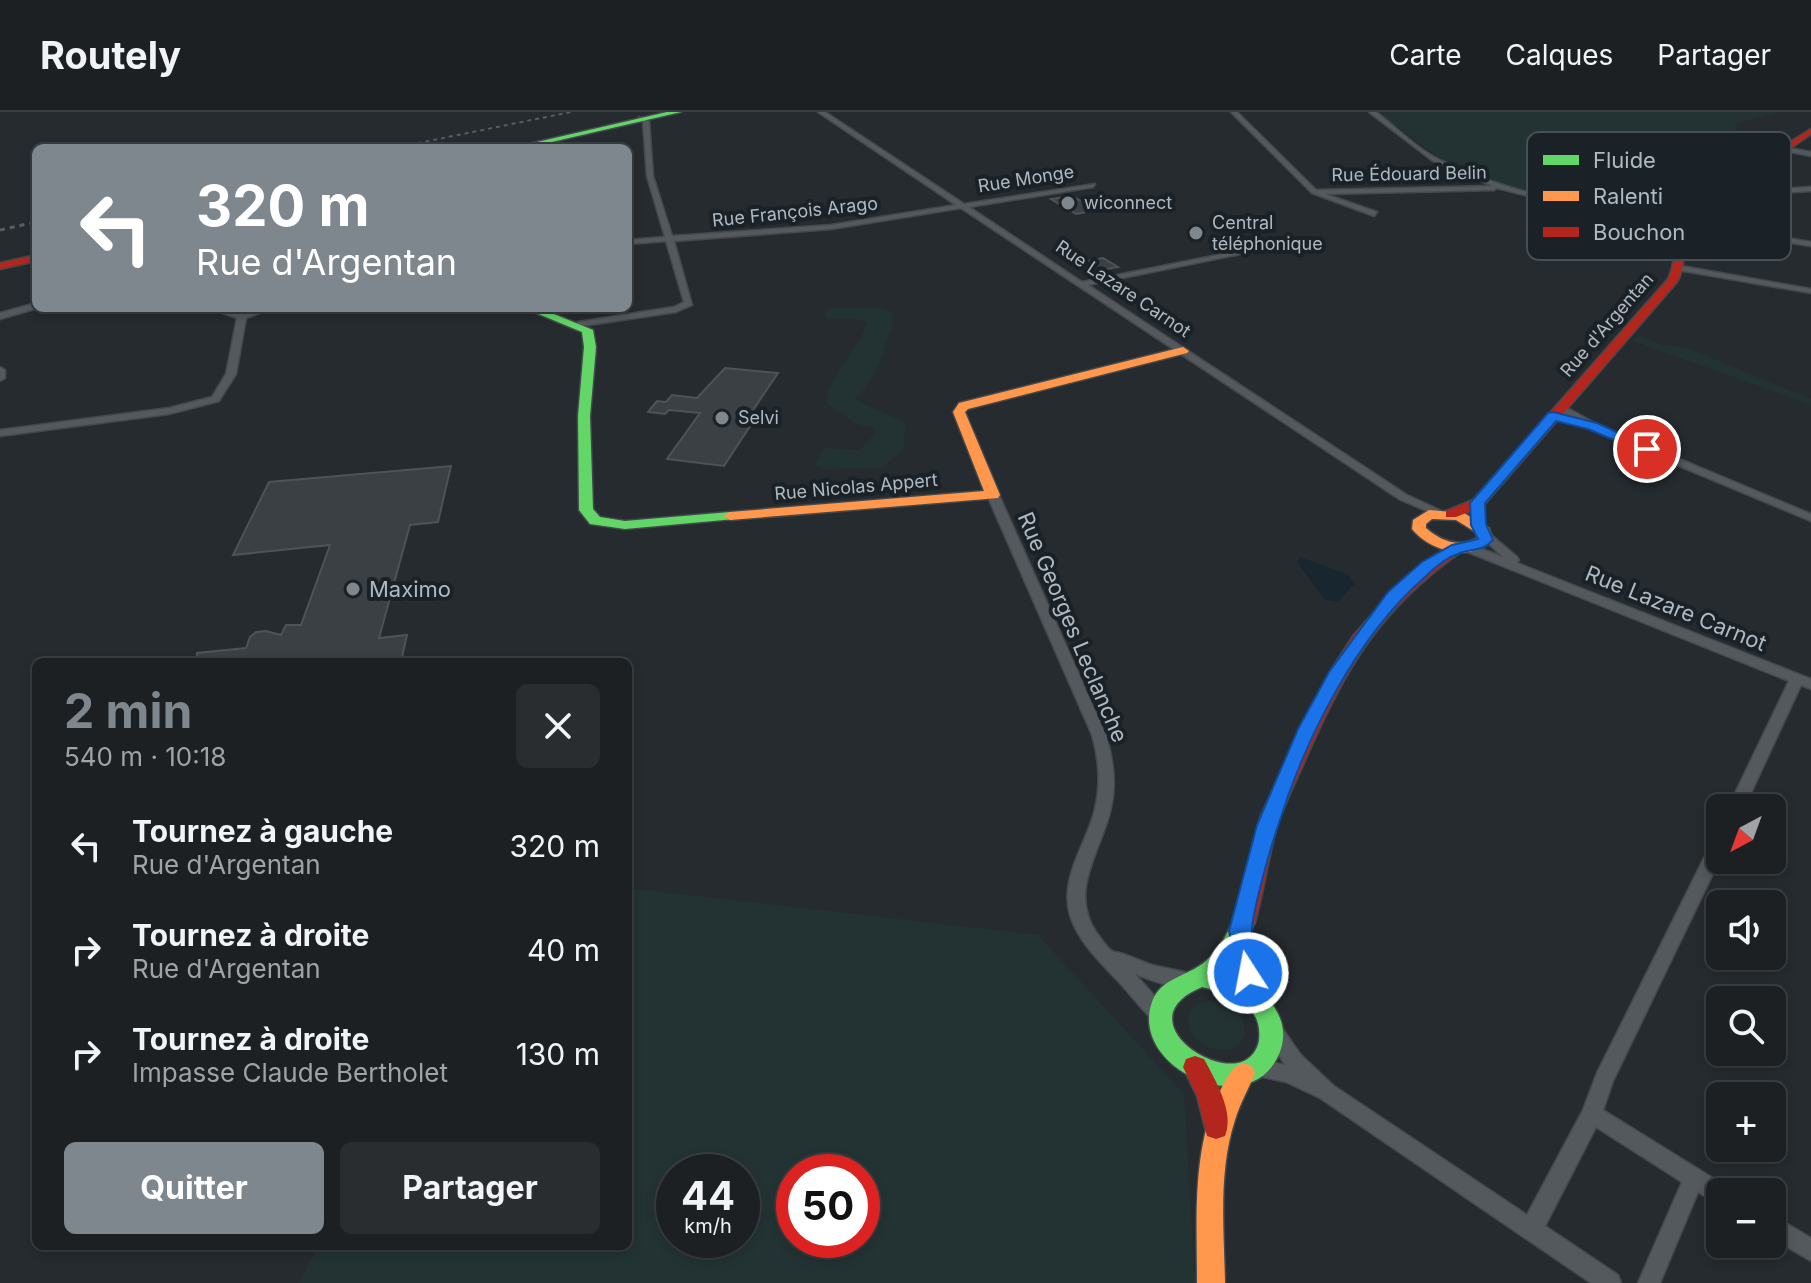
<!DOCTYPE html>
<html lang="fr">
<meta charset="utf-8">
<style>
body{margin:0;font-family:Inter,sans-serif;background:#292d30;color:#f1f3f6;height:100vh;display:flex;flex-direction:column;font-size:30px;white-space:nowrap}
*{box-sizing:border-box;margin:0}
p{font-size:26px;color:#a0a3a6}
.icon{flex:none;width:44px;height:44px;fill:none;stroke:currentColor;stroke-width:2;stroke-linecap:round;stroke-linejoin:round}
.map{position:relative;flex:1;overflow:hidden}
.drawer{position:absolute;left:32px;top:546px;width:600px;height:592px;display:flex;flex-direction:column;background:#1c2023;border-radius:12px;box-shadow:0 4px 12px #0003,0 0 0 2px #3a3e41}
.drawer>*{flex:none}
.guide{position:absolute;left:32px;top:32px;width:600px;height:168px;border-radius:12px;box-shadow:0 4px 12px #0003,0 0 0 2px #3a3e41;background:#7f878e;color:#fff;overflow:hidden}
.needle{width:52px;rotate:221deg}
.controls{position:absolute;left:1706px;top:682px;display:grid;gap:16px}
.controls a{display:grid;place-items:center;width:80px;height:80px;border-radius:12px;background:#1c2023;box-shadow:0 4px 12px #0003,0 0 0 2px #3a3e41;font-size:40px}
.speed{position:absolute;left:656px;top:1042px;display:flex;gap:16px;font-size:40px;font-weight:700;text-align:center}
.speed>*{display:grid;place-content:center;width:104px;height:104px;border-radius:50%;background:#1c2023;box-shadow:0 4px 12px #0003,0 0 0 2px #3a3e41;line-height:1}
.speed small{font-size:20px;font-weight:400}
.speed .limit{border:12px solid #d22;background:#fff;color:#111}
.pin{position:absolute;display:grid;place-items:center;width:68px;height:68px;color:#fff;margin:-34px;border:4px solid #fff;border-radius:50%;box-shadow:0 2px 8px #0007}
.me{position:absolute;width:88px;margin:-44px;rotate:349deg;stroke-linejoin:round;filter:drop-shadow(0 0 6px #0008)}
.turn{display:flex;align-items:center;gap:28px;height:168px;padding:0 32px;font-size:36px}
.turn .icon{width:104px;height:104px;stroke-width:2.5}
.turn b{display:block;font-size:56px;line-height:68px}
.round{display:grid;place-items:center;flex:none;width:84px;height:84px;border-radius:12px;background:#292d30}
.headline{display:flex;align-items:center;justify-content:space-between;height:136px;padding:0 32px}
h1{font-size:48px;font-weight:700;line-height:60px;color:#7f878e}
.action{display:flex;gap:16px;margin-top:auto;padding:16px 32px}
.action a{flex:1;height:92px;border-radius:12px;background:#7f878e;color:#fff;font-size:32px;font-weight:700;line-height:92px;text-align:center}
.action a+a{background:#292d30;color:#f1f3f6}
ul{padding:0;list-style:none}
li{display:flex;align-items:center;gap:24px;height:104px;padding:0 32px}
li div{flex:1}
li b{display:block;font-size:30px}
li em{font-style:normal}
header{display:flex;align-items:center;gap:48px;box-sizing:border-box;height:112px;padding:0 40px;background:#1c2023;border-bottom:2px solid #3a3e41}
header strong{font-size:38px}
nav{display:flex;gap:44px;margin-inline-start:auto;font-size:28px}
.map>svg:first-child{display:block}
.green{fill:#233333;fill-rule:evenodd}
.water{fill:#17262f}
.building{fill:#3a4044;stroke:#4d5357;stroke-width:2}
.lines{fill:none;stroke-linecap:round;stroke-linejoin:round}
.street-casing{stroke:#43484c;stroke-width:3}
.fast-casing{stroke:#43484c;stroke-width:3}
.slow-casing{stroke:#43484c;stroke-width:3}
.jam-casing{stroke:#43484c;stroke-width:3}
.street{fill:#54595e;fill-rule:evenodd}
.fast{fill:#63d668;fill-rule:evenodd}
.slow{fill:#ff974d;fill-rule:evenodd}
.jam{fill:#b3261e;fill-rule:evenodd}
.rail-far1{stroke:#595d61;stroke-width:2;stroke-dasharray:4 4;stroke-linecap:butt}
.rail{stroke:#595d61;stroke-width:3;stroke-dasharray:5 5;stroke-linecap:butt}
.route{fill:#1a73e8;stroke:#114b97;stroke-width:2}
.poi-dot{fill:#7f878e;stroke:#1a2228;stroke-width:3}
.labels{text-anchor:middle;stroke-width:8;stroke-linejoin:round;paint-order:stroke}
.far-street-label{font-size:18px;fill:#afb9c1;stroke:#1a2228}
.far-poi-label{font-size:18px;fill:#afb9c1;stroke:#1a2228;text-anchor:start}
.poi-label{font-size:22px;fill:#afb9c1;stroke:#1a2228;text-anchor:start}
.street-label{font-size:22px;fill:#afb9c1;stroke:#1a2228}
.key{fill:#1a2228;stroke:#474f56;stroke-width:2}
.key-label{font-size:22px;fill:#afb9c1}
</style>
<header>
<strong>Routely</strong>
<nav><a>Carte</a><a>Calques</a><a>Partager</a></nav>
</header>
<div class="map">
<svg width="1811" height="1171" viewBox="0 0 1811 1171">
<rect width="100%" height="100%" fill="#252b2f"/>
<!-- green -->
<g class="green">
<path d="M1377,0h402l-41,11 -4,6 47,11 -34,21 -73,25 -8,7 -13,21h-6l-78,-11 -100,-29 -17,-7z"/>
<path d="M830,196h52l11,5c1,13 -4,19 -7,31 -7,22 -13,39 -32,55l52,24 -3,28 -23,17 -56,1 -9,-4 9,-17 36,2 16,-18 -3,-4 -17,-4 -30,-21c0,-22 34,-57 42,-81l-13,-3h-27l-4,-3z"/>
<path d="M1639,223l20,9 31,5 121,50v6l-178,-64z"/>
<path d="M628,776l410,47 146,159 11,185 4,4h-900l19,-37h310zM674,1060h68v68h-68zM794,1060h68v68h-68z"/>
<path d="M1209,889c20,0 37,14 36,35l-7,10c-23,12 -54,-5 -49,-32l7,-9z"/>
</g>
<!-- water -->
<path class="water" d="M1300,445l49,18 5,9 -16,18 -13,-2 -28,-38z"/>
<!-- building -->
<g class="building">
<path d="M1072,84l25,14 -21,4 -25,-15z"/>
<path d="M1103,146l15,9 -27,5 -15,-9z"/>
<path d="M725,256l53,5 -33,49 7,1 -28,43 -57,-7 33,-46 -31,-3 -4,4 -17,-2 9,-11 9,1 6,-7 25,3z"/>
<path d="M451,354l-13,56 -28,3 -31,113 28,-3 -6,27h-204v-9l49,-5 4,-11 6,-5 10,-1 15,4 5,-10h15l29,-80 -97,10 36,-73z"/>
</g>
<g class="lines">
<defs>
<g id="street">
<path d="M818,0h7l139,92 131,-20 -2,3 -124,20 113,75 166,-33 1,2 -4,2 -157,32 319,210 39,18 -2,2h-8l-37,-16 -438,-291 -130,21 -157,12 18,64 -16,7 -101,15 -1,-2 4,-3 96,-15 10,-5 -18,-61 -38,3v-4l37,-3 -18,-61 -4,-54 -4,-5 10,4 4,55 19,60 159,-11 125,-20z"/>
<path d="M1231,0h6l79,78 177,-4 -60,-25 -64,-49h7c20,15 41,37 64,48 93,45 198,54 299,70l8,-9v-21l29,-11 35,-2v4l-34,2 -24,9 2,19 -9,10 65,11v4l-237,-38 -77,-20 -3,2 -169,4 52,18 -3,4 -62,-23z"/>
<path d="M1783,35l28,5v4l-30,-6z"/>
<path d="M1681,154l130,23v4l-133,-23 -1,-2z"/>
<path d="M36,191v5h2l-38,11v-6z"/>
<path d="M209,196c13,0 22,6 32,6 8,0 20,-6 32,-6l-27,10 -10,56 -17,27 -50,13 -169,22v-6l169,-22 43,-11 14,-23 11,-56z"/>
<path d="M0,255l5,3v8l-5,3z"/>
<path d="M1556,294h8l32,18 215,90v7l-223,-93 -32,-18z"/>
<path d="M993,380l6,3 107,240c7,24 11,48 5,73 -9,42 -43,82 -15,124 4,5 10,15 16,19 3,2 7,1 11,3 10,3 19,8 29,11 14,4 29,5 42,10l3,5 -3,5c-17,6 -43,-5 -59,-11l32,36 2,6 -2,6 -7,2c-10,-3 -33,-34 -43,-44 -18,-19 -39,-39 -47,-65 -11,-37 17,-72 25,-106 6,-25 4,-50 -3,-74l-105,-240z"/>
<path d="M1486,420l4,2 27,23 2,3 -2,3 294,116v10l-10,-4 -57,123h-16l61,-127 -324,-130 -2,-3 6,-4 34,13 -23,-21z"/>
<path d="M1720,724v23l-107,222 -10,29 124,77 3,5h-10v13l-22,-13 -38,91h-22l44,-101 -86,-55 -51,99 73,49 3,8h-30l-271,-185 -34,-16 -36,-8 -3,-6 3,-6 7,-3 28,6 -19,-31 2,-6 7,-2 7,2 19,27 33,31 193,129 56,-105 14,-37 115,-231 2,-4z"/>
<path d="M1772,1103l39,23v23l-39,-23z"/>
</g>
<g id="fast">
<path d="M667,0h14l-155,36h-15z"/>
<path d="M524,196h15l54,22 3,17 -6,69 3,93 7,8 25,4 105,-9 7,4 -2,3 -110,10 -35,-5 -11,-14 -1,-94 6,-69 -2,-15z"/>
<path d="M1244,801l8,3 3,6 -13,28 -18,23c27,6 43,18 55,43 7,15 5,31 -4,46 -34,56 -142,5 -124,-57 8,-28 35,-27 55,-44 14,-13 22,-29 30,-45zM1202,875c29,7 61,17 57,53 -1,8 -6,16 -13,20 -33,19 -119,-42 -44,-73z"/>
</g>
<g id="slow">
<path d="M1183,235l6,4 -2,2 -219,56 -3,3 35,83 -2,3 -268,22 -7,-4 7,-4 254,-21 -31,-79 6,-9z"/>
<path d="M1429,398l35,3 25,15 4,12c-23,23 -63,11 -81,-11l1,-9zM1432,407l24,1 21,13v5c-19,10 -36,3 -51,-10v-4z"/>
<path d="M1240,810l8,2 12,49 10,27 -4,7 -8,3 -8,-3c-9,-17 -27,-65 -18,-83z"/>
<path d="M1243,951l9,3 3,8c-7,15 -15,30 -20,46 -17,52 -11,110 -10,163h-28c0,-66 -6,-138 26,-198 6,-10 9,-18 20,-22z"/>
</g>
<g id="jam">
<path d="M1811,17v5l-39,27 -85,32c-15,30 6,60 -10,89l-194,224 -27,11h-10v-6l27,-11 195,-221c15,-31 -6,-58 12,-90l86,-32z"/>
<path d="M36,143v6l-36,8v-6z"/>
<path d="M1457,431l8,5 -3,3c-83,58 -116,117 -156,207 -10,23 -21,45 -29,68 -9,32 -13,64 -22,96l-3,6 -8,3 -8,-3 -3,-6 27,-104 41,-91 32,-60 20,-31 43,-49 26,-22z"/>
<path d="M1195,944l9,3c11,21 31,53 21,77l-9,3 -9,-3 -10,-40 -14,-29 3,-8z"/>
</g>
</defs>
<!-- street casing -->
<use href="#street" class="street-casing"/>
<!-- fast casing -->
<use href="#fast" class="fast-casing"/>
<!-- slow casing -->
<use href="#slow" class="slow-casing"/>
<!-- jam casing -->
<use href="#jam" class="jam-casing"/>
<!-- street -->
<use href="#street" class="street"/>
<!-- fast -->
<use href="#fast" class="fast"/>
<!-- slow -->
<use href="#slow" class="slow"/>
<!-- jam -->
<use href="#jam" class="jam"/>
<!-- rail-far1 -->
<path class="rail-far1" d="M394,36l177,-36"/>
<!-- rail -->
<path class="rail" d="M0,118l36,-8"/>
</g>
<!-- route -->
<path class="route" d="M1553,300l44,11 57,26 -12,3 -54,-23 -32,-8 -71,82 1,21 7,16c-11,12 -19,8 -33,13 -12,4 -26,15 -35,24 -69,60 -120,162 -147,249 -7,20 -27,90 -26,107 1,16 11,33 4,47l-8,3 -8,-3 -11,-49 28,-106 41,-96 31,-57 59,-80 34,-30 30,-17 26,-6 -7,-14 -1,-22 78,-90z"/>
<!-- markers -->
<g class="poi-dot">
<circle cx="1068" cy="91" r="8"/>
<circle cx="1196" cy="121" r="8"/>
<circle cx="722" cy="306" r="8"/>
<circle cx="353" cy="477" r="8"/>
</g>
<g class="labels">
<!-- far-street labels -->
<g class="far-street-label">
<text transform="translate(1409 62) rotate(-1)" y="6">Rue Édouard Belin</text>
<text transform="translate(1026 67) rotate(-9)" y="6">Rue Monge</text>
<text transform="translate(795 100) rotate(-6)" y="6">Rue François Arago</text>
<text transform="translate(1123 177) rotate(34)" y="6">Rue Lazare Carnot</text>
<text transform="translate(1607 213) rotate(-49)" y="6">Rue d'Argentan</text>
<text transform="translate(856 375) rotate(-5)" y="6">Rue Nicolas Appert</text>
</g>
<!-- far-poi labels -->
<g class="far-poi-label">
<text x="1084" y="97">wiconnect</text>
<text x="1212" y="117">Central<tspan x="1212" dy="21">téléphonique</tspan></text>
<text x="738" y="312">Selvi</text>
</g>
<!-- poi labels -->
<g class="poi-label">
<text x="369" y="485">Maximo</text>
</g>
<!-- street labels -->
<g class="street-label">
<text transform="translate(1676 496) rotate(22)" y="8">Rue Lazare Carnot</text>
<text transform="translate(1073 515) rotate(67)" y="8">Rue Georges Leclanche</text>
</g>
</g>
<!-- legend -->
<rect x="1527" y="20" width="264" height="128" rx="12" class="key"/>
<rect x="1543" y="43" width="36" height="10" fill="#63d668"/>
<rect x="1543" y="79" width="36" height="10" fill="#ff974d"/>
<rect x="1543" y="115" width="36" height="10" fill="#b3261e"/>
<g class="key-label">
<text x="1593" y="56">Fluide</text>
<text x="1593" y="92">Ralenti</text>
<text x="1593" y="128">Bouchon</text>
</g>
</svg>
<div class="controls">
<a><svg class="needle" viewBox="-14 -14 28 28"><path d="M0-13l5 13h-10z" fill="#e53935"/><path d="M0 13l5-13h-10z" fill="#a0a3a6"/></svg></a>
<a><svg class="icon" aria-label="sound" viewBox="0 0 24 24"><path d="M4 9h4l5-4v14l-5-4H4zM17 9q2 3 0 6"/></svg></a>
<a><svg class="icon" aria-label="search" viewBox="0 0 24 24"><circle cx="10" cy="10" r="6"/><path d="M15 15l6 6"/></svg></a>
<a>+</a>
<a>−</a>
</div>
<div class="speed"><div>44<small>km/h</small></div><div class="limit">50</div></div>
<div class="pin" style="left:1647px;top:337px;background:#d93025"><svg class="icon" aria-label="arrive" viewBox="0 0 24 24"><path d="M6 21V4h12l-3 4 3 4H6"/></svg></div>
<svg class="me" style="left:1248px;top:861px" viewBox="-20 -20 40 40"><circle r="17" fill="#1a73e8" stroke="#fff" stroke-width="3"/><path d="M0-11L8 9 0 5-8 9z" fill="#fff"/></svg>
<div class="guide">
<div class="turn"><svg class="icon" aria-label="left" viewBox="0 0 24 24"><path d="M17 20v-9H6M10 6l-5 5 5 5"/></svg><div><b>320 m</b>Rue d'Argentan</div></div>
</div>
<section class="drawer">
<div class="headline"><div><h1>2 min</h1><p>540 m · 10:18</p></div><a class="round"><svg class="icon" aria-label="close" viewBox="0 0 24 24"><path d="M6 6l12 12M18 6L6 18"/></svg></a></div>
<ul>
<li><svg class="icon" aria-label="left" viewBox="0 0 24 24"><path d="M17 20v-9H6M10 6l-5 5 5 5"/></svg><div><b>Tournez à gauche</b><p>Rue d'Argentan</p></div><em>320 m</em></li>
<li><svg class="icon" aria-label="right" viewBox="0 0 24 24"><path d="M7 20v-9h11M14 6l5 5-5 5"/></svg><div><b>Tournez à droite</b><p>Rue d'Argentan</p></div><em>40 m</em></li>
<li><svg class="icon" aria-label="right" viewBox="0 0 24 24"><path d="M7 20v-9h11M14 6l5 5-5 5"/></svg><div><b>Tournez à droite</b><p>Impasse Claude Bertholet</p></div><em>130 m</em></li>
</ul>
<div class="action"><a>Quitter</a><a>Partager</a></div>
</section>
</div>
